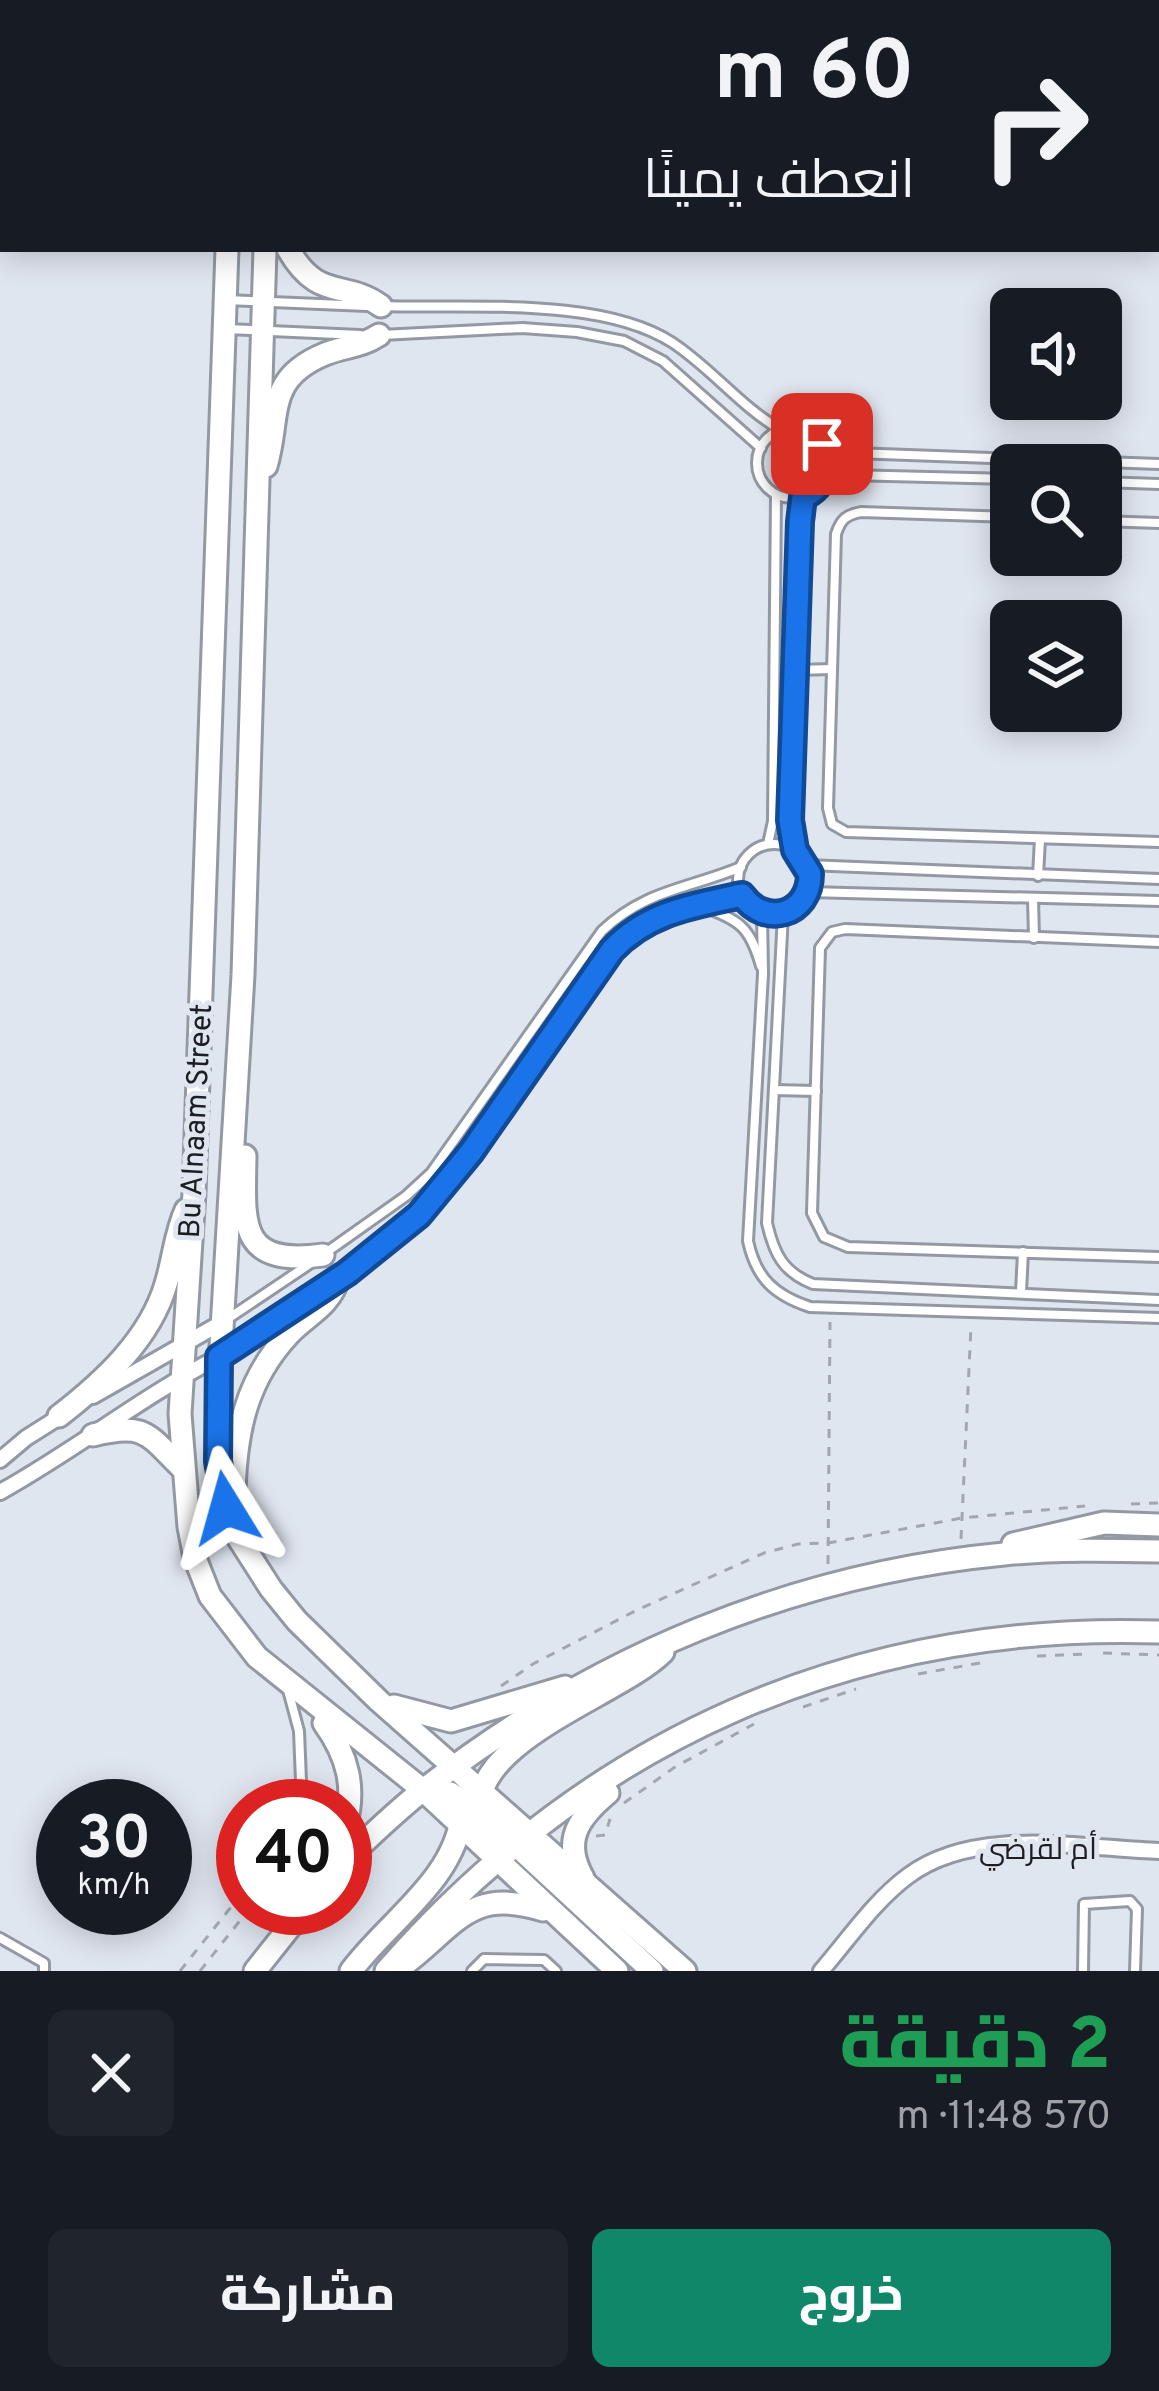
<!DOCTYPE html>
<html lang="ar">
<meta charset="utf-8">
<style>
body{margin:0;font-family:Overpass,Cairo,sans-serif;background:#20242c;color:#f1f3f6;direction:rtl;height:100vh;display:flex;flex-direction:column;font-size:45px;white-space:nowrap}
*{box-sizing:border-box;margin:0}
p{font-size:39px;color:#9ea1a6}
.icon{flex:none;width:66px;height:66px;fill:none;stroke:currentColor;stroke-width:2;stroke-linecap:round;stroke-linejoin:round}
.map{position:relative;height:1971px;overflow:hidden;direction:ltr}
.panel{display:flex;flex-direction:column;background:#171b24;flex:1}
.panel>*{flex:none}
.hud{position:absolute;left:0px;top:0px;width:1161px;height:252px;box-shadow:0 6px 30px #0003;direction:rtl;background:#171b24;color:#f1f3f6;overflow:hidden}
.tools{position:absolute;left:990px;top:288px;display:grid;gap:24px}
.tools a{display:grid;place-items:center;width:132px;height:132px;border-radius:18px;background:#171b24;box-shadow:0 6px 30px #0003;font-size:60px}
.speed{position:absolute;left:36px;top:1779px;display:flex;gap:24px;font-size:60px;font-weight:700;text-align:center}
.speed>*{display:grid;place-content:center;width:156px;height:156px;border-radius:50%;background:#171b24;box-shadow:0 6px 30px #0003;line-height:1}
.speed small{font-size:30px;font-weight:400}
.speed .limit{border:18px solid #d22;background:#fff;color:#111}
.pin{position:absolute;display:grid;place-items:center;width:102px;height:102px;color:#fff;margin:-51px;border-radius:24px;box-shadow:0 6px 18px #0006}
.me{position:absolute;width:132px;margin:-66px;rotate:352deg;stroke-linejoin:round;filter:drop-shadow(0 0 9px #0008)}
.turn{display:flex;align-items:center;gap:42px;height:252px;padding:0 48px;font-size:54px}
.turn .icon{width:156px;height:156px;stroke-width:2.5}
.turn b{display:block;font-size:84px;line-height:102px}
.round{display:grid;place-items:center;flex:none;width:126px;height:126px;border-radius:18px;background:#20242c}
.summary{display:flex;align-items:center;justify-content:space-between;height:204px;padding:0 48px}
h1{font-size:72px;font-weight:800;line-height:90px;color:#1e9e55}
.action{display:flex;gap:24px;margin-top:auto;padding:24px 48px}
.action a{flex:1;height:138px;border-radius:18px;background:#108768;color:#fff;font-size:48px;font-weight:800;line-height:138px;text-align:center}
.action a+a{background:#20242c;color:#f1f3f6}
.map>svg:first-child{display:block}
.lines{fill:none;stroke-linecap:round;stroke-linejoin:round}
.lane-casing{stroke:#9399a2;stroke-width:14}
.street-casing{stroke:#9399a2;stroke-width:20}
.secondary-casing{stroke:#9399a2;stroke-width:27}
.path{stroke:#a2a7af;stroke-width:3;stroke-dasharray:9 9;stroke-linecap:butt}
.lane{stroke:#fff;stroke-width:8}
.street{stroke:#fff;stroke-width:14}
.secondary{stroke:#fff;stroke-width:21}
.route-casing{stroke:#114b97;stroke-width:30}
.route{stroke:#1a73e8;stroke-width:21}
.labels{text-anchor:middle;stroke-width:10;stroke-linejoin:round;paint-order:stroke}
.street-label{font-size:30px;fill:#1c1e21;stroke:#e0e6f0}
</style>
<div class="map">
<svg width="1159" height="1971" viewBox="0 0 1159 1971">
<rect width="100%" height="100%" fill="#e0e6f0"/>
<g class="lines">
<defs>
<g id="lane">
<path d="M73,0l3,3"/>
<path d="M226,300l141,6"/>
<path d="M382,306c84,3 220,-10 291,37 39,26 68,64 108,87"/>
<path d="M226,329l134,6"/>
<path d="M381,335l141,-7 55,4 47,9 39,20 98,87"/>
<circle cx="792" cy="463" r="35"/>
<path d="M826,452l333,12"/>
<path d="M824,478l23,-3 164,4"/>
<path d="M1101,482l58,2"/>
<path d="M1011,517l-150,-5c-15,3 -20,7 -25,22l-8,274 4,16 14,8 313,10"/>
<path d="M1101,521l58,2"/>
<path d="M797,670l35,-1"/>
<path d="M768,844l5,-23 3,-326"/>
<circle cx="774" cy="880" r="36"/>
<path d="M795,850l-4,-31 12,-322"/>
<path d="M807,865l352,14"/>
<path d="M1038,876l2,-37"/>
<path d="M808,892l351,9"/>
<path d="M1033,898l1,40"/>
<path d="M699,905c40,16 50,19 62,61"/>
<path d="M762,913l1,61 -15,267c8,37 26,54 62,66l349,11"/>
<path d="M783,914l-16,309c7,31 16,49 46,61l346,16"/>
<path d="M1159,942l-314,-13 -13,3 -12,16 -8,265 12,24 24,10 311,10"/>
<path d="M774,1090l42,1"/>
<path d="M324,1254l82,-58 25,-23 171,-242c43,-41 86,-42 139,-64"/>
<path d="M339,1278c120,-80 192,-212 273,-328 36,-38 80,-44 130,-55"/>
<path d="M1021,1292l2,-40"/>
<path d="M229,1318l82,-55"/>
<path d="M224,1354l103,-67"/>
<path d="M288,1690l11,41 3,75"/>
<path d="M0,1938l44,25v8"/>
<path d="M472,1971l12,-12 60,1 12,11"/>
<path d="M1083,1971l1,-67 46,-3 7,8 -2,62"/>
</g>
<g id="street">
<path d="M93,1396l128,-73"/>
<path d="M0,1460l26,-22 38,-24"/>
<path d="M0,1492c76,-42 142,-96 219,-135"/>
<path d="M821,1971c27,-31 53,-70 87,-95 66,-50 173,-28 251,-25"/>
</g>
<g id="secondary">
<path d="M214,0v3"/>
<path d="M253,0l1,3"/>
<path d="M227,249l-33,944 -14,221 9,113 6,31 15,38 47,61 166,133 194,181"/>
<path d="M265,249l-22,726 -25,421 1,65 8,46 5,21 39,61 26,32 82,80 306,270"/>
<path d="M288,249c31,54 56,30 93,57"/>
<path d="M266,466c15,-50 -2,-87 59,-112 20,-8 36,-7 54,-19"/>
<path d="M245,1156c-1,67 -8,111 78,99"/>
<path d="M59,1416c44,-34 91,-77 107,-132 8,-26 9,-50 20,-74"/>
<path d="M93,1435c53,-13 54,-1 90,34"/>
<path d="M234,1491c2,-60 12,-111 55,-157 18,-19 41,-28 49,-55"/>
<path d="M1013,1544l91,-21 55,2"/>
<path d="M394,1706l57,15 114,-34"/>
<path d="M324,1723c24,33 32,65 21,104"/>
<path d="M423,1790l27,3 29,18 173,160"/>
<path d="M493,1850c-5,-11 -11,-24 -13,-36 -11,-73 142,-120 183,-162"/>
<path d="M345,1860c27,-25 53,-51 82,-73 167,-130 365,-213 577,-233 51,-5 103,-4 155,-3"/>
<path d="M583,1878c-21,-37 -5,-60 25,-85"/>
<path d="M405,1964c52,-40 66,-77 138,-54"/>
<path d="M255,1971l50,-63"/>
<path d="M351,1971c37,-50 105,-92 111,-158"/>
<path d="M386,1971c202,-231 465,-349 773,-339"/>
</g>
</defs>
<!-- lane casing -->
<use href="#lane" class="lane-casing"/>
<!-- street casing -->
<use href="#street" class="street-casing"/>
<!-- secondary casing -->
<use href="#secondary" class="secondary-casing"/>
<!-- path -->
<g class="path">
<path d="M1131,1504l28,-1"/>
<path d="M961,1539l10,-213"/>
<path d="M828,1564l2,-242"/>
<path d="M1103,1653l56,2"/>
<path d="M1037,1656l50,-2"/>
<path d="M918,1674l62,-11"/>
<path d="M501,1686l32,-22 104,-54 127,-57 34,-9 30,-1 134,-25 123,-12"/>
<path d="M803,1707l53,-18"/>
<path d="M624,1803l51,-36 79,-43"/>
<path d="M596,1836l9,-1 5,-16"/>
<path d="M180,1971l63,-79"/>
<path d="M200,1971l50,-63"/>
</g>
<!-- lane -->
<use href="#lane" class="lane"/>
<!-- street -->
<use href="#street" class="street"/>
<!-- secondary -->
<use href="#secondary" class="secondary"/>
</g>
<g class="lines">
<defs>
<path id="route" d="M226,1508l-8,-47 1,-104 128,-84 72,-58 52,-63 141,-202c36,-38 80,-44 130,-55 23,33 68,20 68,-21l-15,-24 -5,-30 10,-298 3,-25c22,-11 29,-31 19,-53"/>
</defs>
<!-- route casing -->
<use href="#route" class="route-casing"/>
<!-- route -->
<use href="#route" class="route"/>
</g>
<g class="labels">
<!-- street labels -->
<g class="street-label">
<text transform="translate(195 1121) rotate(-87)" y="10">Bu Alnaam Street</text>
<text x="1038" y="1859">أم لقرضي</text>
</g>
</g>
</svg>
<div class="tools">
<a><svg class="icon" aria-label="sound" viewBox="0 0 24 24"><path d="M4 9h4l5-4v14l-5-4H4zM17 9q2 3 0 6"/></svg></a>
<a><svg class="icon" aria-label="search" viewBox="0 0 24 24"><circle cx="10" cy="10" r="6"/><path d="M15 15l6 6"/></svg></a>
<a><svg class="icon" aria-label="layers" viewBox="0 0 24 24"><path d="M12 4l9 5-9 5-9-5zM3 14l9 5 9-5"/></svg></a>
</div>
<div class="speed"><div>30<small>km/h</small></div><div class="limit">40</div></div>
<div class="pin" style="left:822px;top:444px;background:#d93025"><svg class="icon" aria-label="arrive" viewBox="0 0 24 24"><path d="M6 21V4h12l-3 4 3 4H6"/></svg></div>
<svg class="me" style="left:226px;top:1508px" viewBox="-20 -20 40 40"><path d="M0-17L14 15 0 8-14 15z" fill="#1a73e8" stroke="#fff" stroke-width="4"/></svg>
<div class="hud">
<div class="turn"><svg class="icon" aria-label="right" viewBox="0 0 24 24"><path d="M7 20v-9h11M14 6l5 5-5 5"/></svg><div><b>60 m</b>انعطف يمينًا</div></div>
</div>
</div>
<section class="panel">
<div class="summary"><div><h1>2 دقيقة</h1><p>570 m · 11:48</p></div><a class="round"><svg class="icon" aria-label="close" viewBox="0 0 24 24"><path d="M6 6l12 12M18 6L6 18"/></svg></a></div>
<div class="action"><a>خروج</a><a>مشاركة</a></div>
</section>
